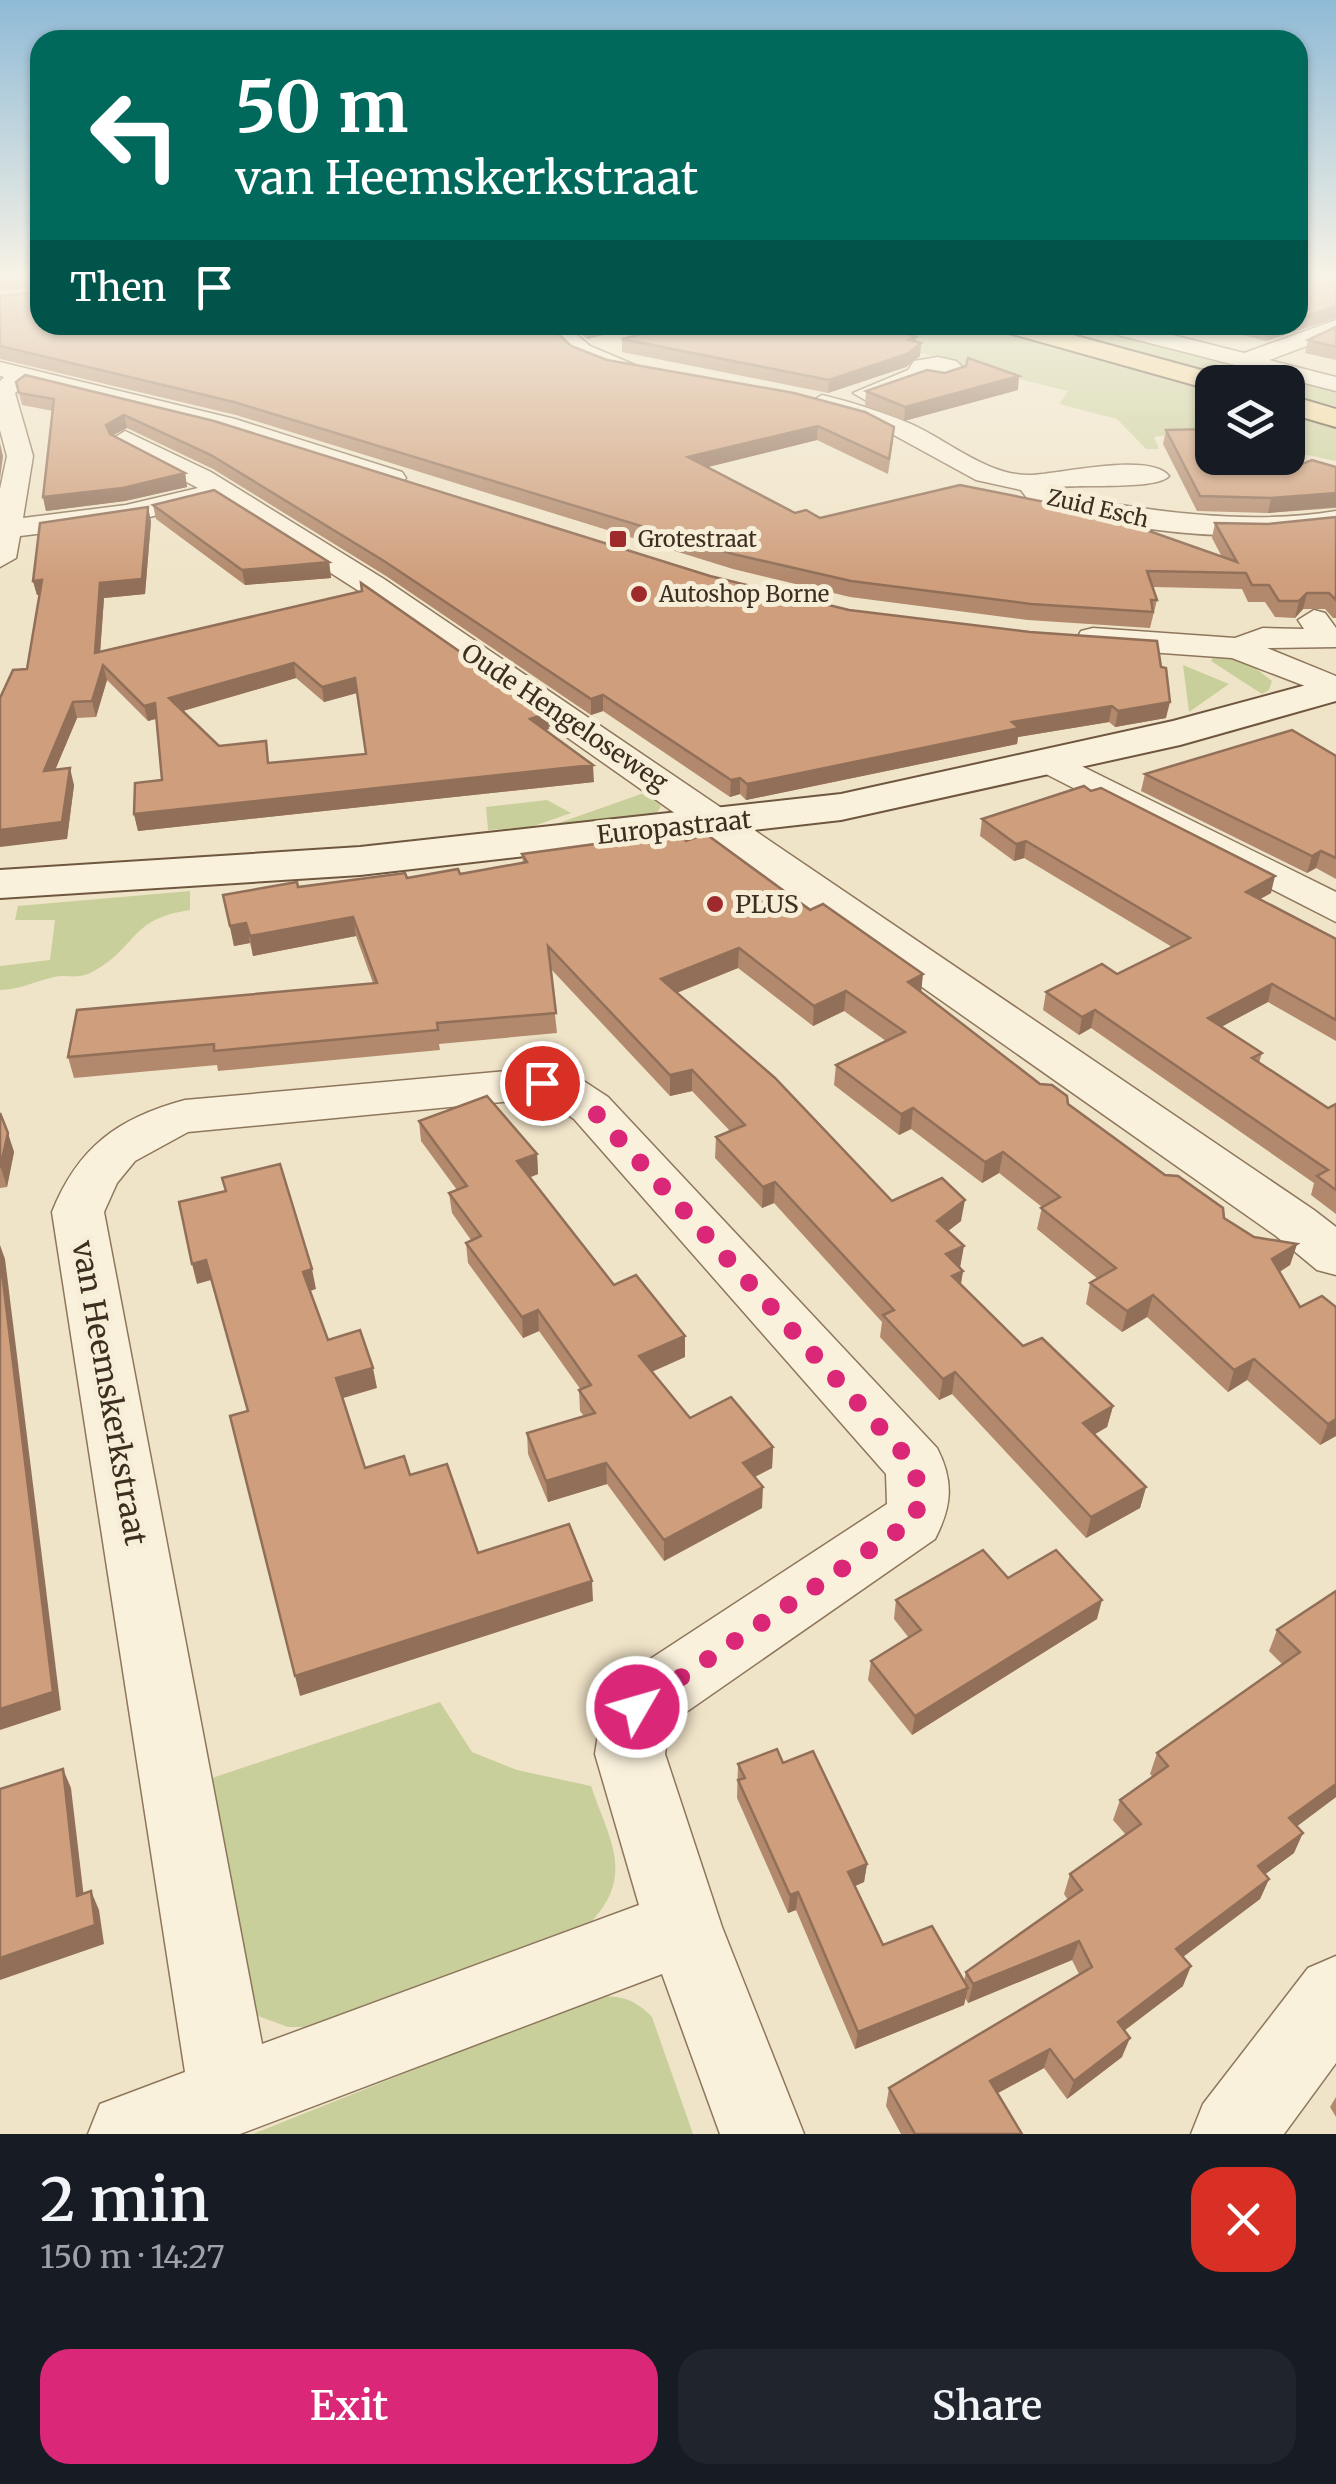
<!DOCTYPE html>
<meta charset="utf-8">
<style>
body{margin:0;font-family:Merriweather,serif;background:#20242c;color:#f1f3f6;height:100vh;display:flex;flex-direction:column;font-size:38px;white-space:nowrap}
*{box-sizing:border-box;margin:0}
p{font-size:32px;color:#9ea1a6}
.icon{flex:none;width:55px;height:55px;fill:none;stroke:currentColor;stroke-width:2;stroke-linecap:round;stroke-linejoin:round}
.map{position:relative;height:2134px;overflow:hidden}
.sheet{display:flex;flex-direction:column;background:#171b24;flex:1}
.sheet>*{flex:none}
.hud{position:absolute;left:30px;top:30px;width:1278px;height:305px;border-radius:30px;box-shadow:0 2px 8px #0004;background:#00695c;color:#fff;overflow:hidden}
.tools{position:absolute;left:1195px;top:365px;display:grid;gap:20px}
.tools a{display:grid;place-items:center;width:110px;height:110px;border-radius:20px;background:#171b24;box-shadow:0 2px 8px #0004;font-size:50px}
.pin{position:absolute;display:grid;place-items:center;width:85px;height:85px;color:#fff;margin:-42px;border:5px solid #fff;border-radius:50%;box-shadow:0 2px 10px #0007}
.me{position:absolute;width:110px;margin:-55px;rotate:52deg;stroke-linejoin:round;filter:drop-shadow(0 0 8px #0008)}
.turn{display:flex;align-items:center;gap:35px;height:210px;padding:0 40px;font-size:45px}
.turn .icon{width:130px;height:130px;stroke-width:2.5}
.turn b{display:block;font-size:70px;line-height:85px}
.then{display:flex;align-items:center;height:95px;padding:0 40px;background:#0003;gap:20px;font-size:38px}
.round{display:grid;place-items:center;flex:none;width:105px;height:105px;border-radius:30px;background:#20242c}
.headline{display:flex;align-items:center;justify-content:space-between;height:170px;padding:0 40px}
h1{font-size:60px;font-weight:600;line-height:75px}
.action{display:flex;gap:20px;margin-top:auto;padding:20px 40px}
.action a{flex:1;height:115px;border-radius:30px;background:#db2777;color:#fff;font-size:40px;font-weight:600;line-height:115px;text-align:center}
.action a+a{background:#20242c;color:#f1f3f6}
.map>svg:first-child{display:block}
.green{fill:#c9cf9b}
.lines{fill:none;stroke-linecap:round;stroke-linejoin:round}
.street-casing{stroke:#8d765c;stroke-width:3}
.secondary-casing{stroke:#6f573f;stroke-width:4}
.primary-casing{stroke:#5b4430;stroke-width:4}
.street{fill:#faf1dc;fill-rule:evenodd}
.secondary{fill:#faf1dc;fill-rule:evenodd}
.primary{fill:#f3d9a0;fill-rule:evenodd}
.wall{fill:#b2896c;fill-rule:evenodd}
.shaded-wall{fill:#916f58}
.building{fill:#cf9f7d;stroke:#916f58;stroke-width:2.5;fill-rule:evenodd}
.route{stroke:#db2777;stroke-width:18;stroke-dasharray:0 32.4}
.poi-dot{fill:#9e2a2b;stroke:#f7eed8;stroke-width:4}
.labels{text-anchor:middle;stroke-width:10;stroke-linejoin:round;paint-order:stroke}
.far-street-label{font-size:22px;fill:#3d2e20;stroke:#f7eed8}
.far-poi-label{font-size:22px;fill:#3d2e20;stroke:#f7eed8;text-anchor:start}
.street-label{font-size:25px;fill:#3d2e20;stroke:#f7eed8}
.poi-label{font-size:25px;fill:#3d2e20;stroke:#f7eed8;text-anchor:start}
.near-street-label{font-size:30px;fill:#3d2e20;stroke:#f7eed8}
</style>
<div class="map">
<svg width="1336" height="2134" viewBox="0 0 1336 2134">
<rect width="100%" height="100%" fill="#f0e4c8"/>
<!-- green -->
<g class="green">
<path d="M838,325h152l222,63v49l-24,-5 -34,5 5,12h-13l-29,-30 -58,-15 9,-13 -122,-30z"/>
<path d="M1022,325h73l241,62v19l-48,-11v-13h-52z"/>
<path d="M1288,409l48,14v38l-48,-10z"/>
<path d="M1215,653l31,8 26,20 -3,9 -7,4 -51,-33z"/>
<path d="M1183,665l46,19 -40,28z"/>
<path d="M644,793l17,13 -6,10 -99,8z"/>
<path d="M547,800l24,13 -40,14 -43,3 -2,-23z"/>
<path d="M190,891v19c-62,9 -52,38 -98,62 -14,8 -25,2 -38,5 -18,4 -35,13 -54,13v-24l50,-6 5,-40h-40l3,-14z"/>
<path d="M440,1702l32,50 45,18 74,16c18,53 44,88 1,135l-282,106h-22l-30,-11 -19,-33 -39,-201z"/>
<path d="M598,1996c24,0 37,3 54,21l41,117h-440z"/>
</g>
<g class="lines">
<defs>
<g id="street">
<path d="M1336,320v15l-67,25 67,17v14l-237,-61 -3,-5h37l111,28z"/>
<path d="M541,325h24l25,21 59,25 -12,7 -63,-22z"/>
<path d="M938,357l18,4 11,10 -17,10 -25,-1 -60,20 -12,-7 55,-23 6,-9z"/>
<path d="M0,362l235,57 167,53 4,6 -4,6 -10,2 -175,-56 -190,-47 -12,10 18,63 -10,62 103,-13 72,-17 -82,-43 -4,-6 13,-8 86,41 173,107 930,631 22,17v48l-19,-5 -41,-34 -914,-643 -145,-93 -91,23 -106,13 -4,22 -16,9v-78l7,-33 -7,-26v-49l4,-4 -4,-1z"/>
<path d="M822,395c29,7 61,17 89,29 38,17 78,53 121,51 28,-1 118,-23 137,1 -13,15 -95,7 -120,12l15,8c90,15 181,30 272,15v18c-94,15 -197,3 -289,-20l-17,-7 -9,-12 -45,-10 -84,-46 -79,-27 -3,-5z"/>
<path d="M1314,610l11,3 11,15v19l-69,1 69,28v22l-104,-40 -139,-10 -12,-3 -4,-7 4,-7 12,-3 142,10 28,-10 41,1 -6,-9z"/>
<path d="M1051,751l285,141v30l-298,-152 -6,-8 6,-8z"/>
<path d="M542,1068l31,6 35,23 329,351c17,33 15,58 -2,91l-266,185 -4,30 57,173 82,207h-84l-58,-160 -422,160h-152l12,-30 85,-32 -133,-860c26,-65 66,-94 133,-112zM543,1098l31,21 312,355 1,30 -275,180 -10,23 -7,47 44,151 -377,139 -158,-832 13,-29 18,-22 53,-29z"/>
<path d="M1336,1956v107l-52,71h-93l12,-30 105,-136z"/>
</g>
<path id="secondary" d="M1336,677v24l-156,44 -339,75 -481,55 -360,23v-28l360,-23 481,-53 332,-73z"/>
<g id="primary">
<path d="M994,325h42l187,51 4,6h-15v8l-214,-60z"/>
<path d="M1288,395l48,14v18l-48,-14z"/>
</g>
</defs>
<!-- street casing -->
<use href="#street" class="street-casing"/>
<!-- secondary casing -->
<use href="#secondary" class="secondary-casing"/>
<!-- primary casing -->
<use href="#primary" class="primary-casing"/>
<!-- street -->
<use href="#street" class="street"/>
<!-- secondary -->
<use href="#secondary" class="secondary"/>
<!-- primary -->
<use href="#primary" class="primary"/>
</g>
<!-- wall -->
<g class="wall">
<path d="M0,280h40v9l-40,1z"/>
<path d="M1336,280v38l-70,23 -63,-16h95z"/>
<path d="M0,296l571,50 36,14 286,81 -5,33 -71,-34 -110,27 88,46 25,5 402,39 -10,-19 3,-15 53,1 68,-7v101h-3l-8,-9h-22l-8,9 -20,-1 -10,-15h-17l-6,-13 -89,-2 4,13 -7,28 -122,-8 -178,-23 -117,-28 -497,-154 -236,-56z"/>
<path d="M570,325h73l-56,14z"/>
<path d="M1336,327v33l-31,-7 3,-13z"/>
<path d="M622,339l294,3 5,1 -1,13 -14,11 -78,26 -206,-41z"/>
<path d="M16,382l1150,336 -51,9 -6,-5 -91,15 -1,7 -271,56 -6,-6 -10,3 -127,-86 -12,4 -205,-139 -173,-107 -86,-41 -14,7 72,38 2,14 -62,14 -79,10 -3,-14 10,-86 -31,-6z"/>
<path d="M1018,390l-114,31 -39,-16 1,-14z"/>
<path d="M1166,430l131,36 39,1v41l-68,5 -71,-2 -34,-67z"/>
<path d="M153,505l176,57 2,16 -86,7 -89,-66z"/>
<path d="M151,521l-6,73 -41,4 -4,54 262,-61 187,138 -4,1 49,52 -456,49 -4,-17 28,-34 -6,-61 -8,2 -41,-41 -11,37 -19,1 -22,52 19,15 -7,54 -40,-170 12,-74h-2l-4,-14zM296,678l28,24 33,-9 9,61 -96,9 -51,-17 -36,-35z"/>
<path d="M1336,756v123l-20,-11 -9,5 -166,-82 4,-17z"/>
<path d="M982,819l289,74 -11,6 76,40v102l-68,-39 -47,25 41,26 -3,10 69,45 8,-4v110l-25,-19 3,-12 -223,-155 -12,7 -36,-25 3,-18 71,-18 55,-27 -148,-89 -10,3 -34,-25z"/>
<path d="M686,841l235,151 119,92 184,134 30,19 43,7 -7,21 -10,7 20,35h36v129l-16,9 -73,-65 -19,12 -81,-75 -25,15 -36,-28 4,-21 8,-4 -61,-50 5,-22 -43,-34 -17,10 -71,-54 -12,6 -65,-50 2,-20 50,-24 -42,-30 -31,15 -75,-58 -61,25 215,208 69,20 -13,10 12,37 3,3 -2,14 62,61 90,60 -6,21 -12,7 51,53 -6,21 -54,30 -134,-144 -13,6 -59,-63 2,-15 -108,-119 -12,5 -47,-50 1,-21 14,-6 -38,-40 -22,5 -120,-128 7,65 -118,11 1,6 -222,21 -1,-6 -143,13 -6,-21 305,-74 -17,-47 -103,20 -3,-13 -16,3 -11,-51 237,-21 63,-11 -1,-9z"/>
<path d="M0,1113l14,39 -7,35 -7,1z"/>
<path d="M419,1121l118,33 1,20 -8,3 84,108 71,72 -33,15 38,46 83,29 -1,21 -17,9 7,31 -98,53 -57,-77 -59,18 -20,-48 -1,-21 57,-17 -4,-5 -1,-21h2l-42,-59 -16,7 -55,-75 -2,-20 5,-3 -19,-27 -3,-20 8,-3 -36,-49z"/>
<path d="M1008,1578l89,41 -185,116 -44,-55 3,-19 38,-23 -15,-19 2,-19z"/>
<path d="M1336,1591v206l-39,29 -3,27 -29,21 4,5 -9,20 -77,58v29l-59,45 -2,26 -55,42 -23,-31 -46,25 24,41h-121l-15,-28 3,-18 190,-114 -7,-14 -104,43 -3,-5 -1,7 -109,44 -59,-139 -8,3 -51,-115 1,-34 45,-1 84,101 -3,18 -9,4 28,59 81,36 2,-9 102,-72 -4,-6 6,-20 56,-39 -13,-15 7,-20 33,-23 -3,-3 7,-21 125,-89 -13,-13 8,-21z"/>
<path d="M1336,2097v20l-6,-10z"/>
</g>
<!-- shaded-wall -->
<g class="shaded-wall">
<path d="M1336,306v12l-70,23 2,-12 11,-4h19v-6z"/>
<path d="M591,325h52l-56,14v-13z"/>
<path d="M916,337v10l5,-4 -1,13 -14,11 -78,26 1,-13z"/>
<path d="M1019,376l-1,14 -114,31 1,-14z"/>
<path d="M124,415l3,13 -19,10 -2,-13z"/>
<path d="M818,426l-1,14 -129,32v-15z"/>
<path d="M0,443l3,13 -3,23z"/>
<path d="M185,473l2,14 -62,14 -79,10 -3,-14z"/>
<path d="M1336,493v14l-68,6 3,-15z"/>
<path d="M148,507l3,14 -6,73 -41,4 -5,70 -4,-15 5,-70z"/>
<path d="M329,562l2,16 -86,7 -3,-15z"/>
<path d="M42,580l3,14 -8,1 -4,-14z"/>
<path d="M1307,593l-4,16 -8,9 4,-17z"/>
<path d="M294,663l2,15 -124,36 -3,-16z"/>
<path d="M103,665l4,15 -11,37 -4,-16z"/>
<path d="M355,678l2,15 -33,9 -2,-15z"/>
<path d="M603,695v16l-12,4v-16z"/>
<path d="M73,702l4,16 -29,69 -4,-16z"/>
<path d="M1170,702l-4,16 -51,9 3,-16z"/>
<path d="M155,703l3,15 -10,3 -4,-15z"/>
<path d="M1112,706l-3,16 -91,15 -1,7 -271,56 1,-16 265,-62z"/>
<path d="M548,713l1,16 -19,6v-16z"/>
<path d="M593,765l1,17 -456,49 -4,-17z"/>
<path d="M70,768l4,17 -7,54 -67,8v-17z"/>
<path d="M740,778v16l-10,3 1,-17z"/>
<path d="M1026,841l-2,17 -10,3 2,-17z"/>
<path d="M1321,851l-5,17 -9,5 5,-17z"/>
<path d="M1275,876l-4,17 -29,16 4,-17z"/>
<path d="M353,917l3,19 -103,20 -3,-20z"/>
<path d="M246,923l4,20 -16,3 -4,-20z"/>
<path d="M739,948l-1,20 -77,31v-20z"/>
<path d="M923,974l-2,20 -13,-12z"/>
<path d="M1272,984l-4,18 -64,34 4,-18z"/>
<path d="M846,991l-2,20 -31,15 1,-20z"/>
<path d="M1095,1010l-4,18 -12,7 3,-18z"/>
<path d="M692,1070v21l-22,5v-21z"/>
<path d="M913,1108l-2,21 -12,6 2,-21z"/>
<path d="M8,1133l6,19 -7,35 -6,-19z"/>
<path d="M1003,1152l-4,21 -17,10 3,-21z"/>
<path d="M537,1154l1,20 -19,8 -2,-21z"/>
<path d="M775,1182l-1,21 -12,5 1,-21z"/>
<path d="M965,1200l-4,21 -27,21 3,-21z"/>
<path d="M1297,1244l-7,21 -25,15 7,-21z"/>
<path d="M0,1245l5,14 56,451 -61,20z"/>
<path d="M964,1246l-4,22 -14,-14z"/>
<path d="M206,1260l5,20 -14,4 -5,-20z"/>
<path d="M312,1269l4,20 -9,3 -4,-20z"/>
<path d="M963,1271l-4,21 -7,-16z"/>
<path d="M1153,1295l-6,22 -25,15 5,-21z"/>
<path d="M538,1310l1,21 -16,7 -1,-21z"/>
<path d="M685,1336v21l-46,20v-21z"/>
<path d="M1254,1359l-7,21 -19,12 6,-22z"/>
<path d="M373,1368l4,20 -37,11 -4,-21z"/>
<path d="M955,1372l-3,22 -13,6 4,-21z"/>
<path d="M1113,1406l-6,21 -29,17 5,-21z"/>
<path d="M1336,1419v17l-16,9 8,-21z"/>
<path d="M773,1447l-1,21 -30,15 1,-20z"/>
<path d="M606,1463l1,21 -59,18 -2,-21z"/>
<path d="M763,1487l-1,21 -98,53v-21z"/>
<path d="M1146,1487l-6,21 -54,30 5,-21z"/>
<path d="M592,1581l1,20 -293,95 -5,-20z"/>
<path d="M1102,1600l-5,19 -185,116 3,-19z"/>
<path d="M63,1769l8,19 15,127 -9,-19z"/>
<path d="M1336,1784v13l-56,42 9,-21z"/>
<path d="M1303,1833l-9,20 -45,33 9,-20z"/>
<path d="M867,1864l-3,18 -18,8 2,-18z"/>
<path d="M1269,1879l-9,20 -92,69 8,-19z"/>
<path d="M91,1891l8,19 5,34 -104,36v-22z"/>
<path d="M798,1892l-2,18 -8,3 2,-18z"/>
<path d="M1079,1941l-7,19 -104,43 5,-19z"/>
<path d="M1191,1966l-8,20 -73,55 8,-19z"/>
<path d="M968,1988l-4,17 -109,44 3,-17z"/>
<path d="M1130,2038l-8,19 -55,42 7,-18z"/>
<path d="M1050,2049l-6,19 -59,32 5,-19z"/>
</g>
<!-- building -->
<g class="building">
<path d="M1298,280h38v26l-38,13z"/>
<path d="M40,292v33h509l22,21 36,14 187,33 71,19 29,15 -5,32 -71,-33 -130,31 107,56 11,-3 14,8 140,-33 135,27 142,50 -22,-39 53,1 68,-7v83l-7,-7h-22l-8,8h-20l-10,-16h-17l-6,-12 -99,-2 10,29h-6l2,12 -122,-8 -180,-23 -118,-27 -499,-152 -234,-56v-50z"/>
<path d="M678,325h200l38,12 -7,3 12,3 -14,11 -78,26 -207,-41z"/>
<path d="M1254,325h25l-11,4z"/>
<path d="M1336,327v20l-28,-7z"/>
<path d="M968,358l51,18 -114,31 -39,-16 61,-21 18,3 21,-7z"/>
<path d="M25,375l189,46 496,155 139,34 181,22 127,9 4,26 5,1 4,34 -52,9 -6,-5 -100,16 7,6 -272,56 -7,-6 -9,2 -128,-85 -12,4 -207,-138 -173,-106 -87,-40 -18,10 4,9 75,39 -62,15 -80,9 11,-98 -35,-6 -3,-11z"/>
<path d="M1212,429v29h67l18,8 15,-6 24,7v26l-65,5 -71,-2 -34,-66z"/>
<path d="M214,490l115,72 -87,8 -89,-65z"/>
<path d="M148,507l-6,72 -42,4 -5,70 267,-62 -1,-8 187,130 -18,6 63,46 -459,49 1,-31 27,-3 -7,-77 -11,3 -41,-41 -11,36 -19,1 -29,69 26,-3 -8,54 -62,8v-132l13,-28 14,-1 15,-89 -9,1 7,-58zM294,663l28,24 33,-9 11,76 -98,9 -2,-22 -47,5 -50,-48z"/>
<path d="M1292,730l44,26v102l-15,-7 -9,5 -167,-82z"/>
<path d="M1084,786l7,5 10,-3 174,88 -29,16 90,47v81l-64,-36 -64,34 54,35 -10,5 76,50 8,-4v86l-19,-14 11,-6 -233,-160 -13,7 -36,-25 56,-28 15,10 73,-36 -164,-97 -10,3 -34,-25z"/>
<path d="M683,832l3,9 20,-7 104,76 13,-6 100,70 -15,8 132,102 12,1 15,11 1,8 97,71 13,1 45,32 1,10 30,19 43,7 -25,15 28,48 22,-11 14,11v112l-8,5 -74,-65 -20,11 -81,-75 -26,16 -37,-28 26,-15 -75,-60 19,-11 -57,-45 -18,10 -72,-54 -12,6 -65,-49 69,-33 -59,-41 -32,15 -75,-58 -78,31 114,99 117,123 50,-23 23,22 -28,21 27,25 -18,8 17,17 -11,5 71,70 19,-8 71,68 -30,17 63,64 -55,30 -136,-145 -12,7 -60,-64 11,-5 -119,-128 -12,5 -47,-50 29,-12 -53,-55 -22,5 -122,-129 8,67 -119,10 1,7 -224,21v-7l-146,13 9,-47 300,-27 -24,-66 -103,19 -4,-13 -16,3 -7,-31 74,-13 1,5 107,-14 2,5 51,-9 2,5 67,-12 -5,-8z"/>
<path d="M487,1096l50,58 -20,7 97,124 22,-10 49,61 -46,20 51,62 41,-21 42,50 -30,16 20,24 -99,53 -58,-77 -60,18 -19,-48 68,-20 -16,-23 12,-5 -53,-75 -16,7 -56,-74 15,-7 -32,-43 18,-7 -48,-65z"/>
<path d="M0,1113l8,20 -8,35z"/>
<path d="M280,1164l32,105 -9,3 25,68 32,-10 13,38 -37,10 29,90 39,-12 6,19 37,-11 31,89 91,-29 23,57 -297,95 -65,-260 18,-5 -42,-151 -14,4 -13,-62 47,-11 -4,-13z"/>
<path d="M0,1256l53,436 -53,17z"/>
<path d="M983,1550l25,28 48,-28 46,50 -187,116 -44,-55 50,-31 -25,-30z"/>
<path d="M1336,1591v193l-47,34 14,15 -45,33 11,13 -93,70 15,17 -73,56 12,16 -56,43 -24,-32 -60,32 32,53h-107l-26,-46 203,-121 -13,-26 -106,43 -7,-12 116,-82 -12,-16 71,-50 -21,-24 48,-34 -11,-13 143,-101 -23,-22z"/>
<path d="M777,1749l6,14 30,-12 54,113 -19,8 35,73 49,-19 36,62 -110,44 -60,-140 -8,3 -52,-115 7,-2 -7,-14z"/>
<path d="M63,1769l14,127 14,-5 4,34 -95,33v-169z"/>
</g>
<!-- sky -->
<linearGradient id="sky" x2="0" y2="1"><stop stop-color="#8fbad6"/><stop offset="0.48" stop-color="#f8f3e6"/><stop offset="1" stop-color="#f8f3e6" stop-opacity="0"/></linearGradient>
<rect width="1336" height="578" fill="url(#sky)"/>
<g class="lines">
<!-- route -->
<path class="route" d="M542,1083l14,2 35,23 323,357 6,33 -6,22 -277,187"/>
</g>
<!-- markers -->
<g class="poi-dot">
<rect x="608" y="529" width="20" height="20" rx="5"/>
<circle cx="639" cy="594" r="10"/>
<circle cx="715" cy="904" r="10"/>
</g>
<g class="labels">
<!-- far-street labels -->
<g class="far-street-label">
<text transform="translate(1098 508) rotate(13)" y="8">Zuid Esch</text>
</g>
<!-- far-poi labels -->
<g class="far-poi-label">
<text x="638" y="547">Grotestraat</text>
<text x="659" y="602">Autoshop Borne</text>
</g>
<!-- street labels -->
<g class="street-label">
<text transform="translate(565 717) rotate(34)" y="9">Oude Hengeloseweg</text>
<text transform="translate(674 827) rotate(-6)" y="9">Europastraat</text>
</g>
<!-- poi labels -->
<g class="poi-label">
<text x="735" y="913">PLUS</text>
</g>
<!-- near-street labels -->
<g class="near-street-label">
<text transform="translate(109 1393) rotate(80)" y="10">van Heemskerkstraat</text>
</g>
</g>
</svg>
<div class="tools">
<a><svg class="icon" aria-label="layers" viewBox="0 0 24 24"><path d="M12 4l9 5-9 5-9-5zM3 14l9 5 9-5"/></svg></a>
</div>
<div class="pin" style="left:542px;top:1083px;background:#d93025"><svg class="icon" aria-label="arrive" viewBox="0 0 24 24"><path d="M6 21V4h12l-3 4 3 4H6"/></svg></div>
<svg class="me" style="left:637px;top:1707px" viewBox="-20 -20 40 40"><circle r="17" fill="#db2777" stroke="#fff" stroke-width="3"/><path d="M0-11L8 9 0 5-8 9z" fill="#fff"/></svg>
<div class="hud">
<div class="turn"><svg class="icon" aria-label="left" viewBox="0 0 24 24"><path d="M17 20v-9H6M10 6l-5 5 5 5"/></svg><div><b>50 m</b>van Heemskerkstraat</div></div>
<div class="then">Then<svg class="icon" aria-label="arrive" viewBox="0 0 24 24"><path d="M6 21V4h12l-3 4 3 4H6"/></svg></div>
</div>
</div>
<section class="sheet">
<div class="headline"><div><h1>2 min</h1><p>150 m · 14:27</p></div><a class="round" style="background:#d93025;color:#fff"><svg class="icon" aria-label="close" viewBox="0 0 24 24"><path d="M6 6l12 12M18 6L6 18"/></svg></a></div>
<div class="action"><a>Exit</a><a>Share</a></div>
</section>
